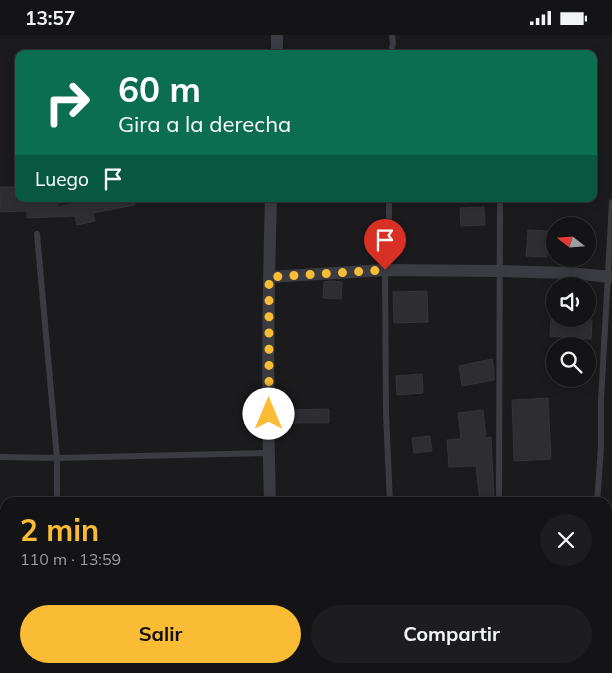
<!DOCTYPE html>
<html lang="es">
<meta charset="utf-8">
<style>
body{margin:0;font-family:Mulish,sans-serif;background:#1d1d1f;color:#f1f3f6;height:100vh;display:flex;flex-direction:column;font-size:19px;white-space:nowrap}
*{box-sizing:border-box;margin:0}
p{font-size:16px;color:#9d9ea1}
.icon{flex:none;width:28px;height:28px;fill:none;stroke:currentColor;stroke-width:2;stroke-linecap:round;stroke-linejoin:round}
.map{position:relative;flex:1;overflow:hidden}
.side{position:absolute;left:0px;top:462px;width:612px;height:176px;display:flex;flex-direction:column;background:#141416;border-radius:15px 15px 0 0;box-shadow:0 2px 12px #0003,0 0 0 1px #333335}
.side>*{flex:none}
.banner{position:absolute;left:15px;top:15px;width:582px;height:152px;border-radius:10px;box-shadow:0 2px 12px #0003,0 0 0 1px #333335;background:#0b6e4f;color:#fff;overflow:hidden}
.needle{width:32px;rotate:287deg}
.controls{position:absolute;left:546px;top:182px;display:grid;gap:10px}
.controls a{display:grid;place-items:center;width:50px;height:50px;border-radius:50%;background:#141416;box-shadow:0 2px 12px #0003,0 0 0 1px #333335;font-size:25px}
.pin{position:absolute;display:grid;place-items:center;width:42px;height:42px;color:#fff;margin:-51px -21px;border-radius:50% 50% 50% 0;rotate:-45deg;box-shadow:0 0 5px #0007}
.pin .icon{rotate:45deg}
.me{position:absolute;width:55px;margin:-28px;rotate:0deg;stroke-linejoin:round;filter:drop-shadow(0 0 4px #0008)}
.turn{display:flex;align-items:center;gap:18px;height:105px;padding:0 20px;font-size:22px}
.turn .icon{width:65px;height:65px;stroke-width:2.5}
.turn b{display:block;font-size:35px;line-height:42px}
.then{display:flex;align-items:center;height:48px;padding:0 20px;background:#0003;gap:10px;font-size:19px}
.round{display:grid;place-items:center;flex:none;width:52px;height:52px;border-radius:26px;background:#1d1d1f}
.headline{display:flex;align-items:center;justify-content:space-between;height:85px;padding:0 20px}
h1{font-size:30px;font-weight:700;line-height:38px;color:#fbbc35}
.primary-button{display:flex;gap:10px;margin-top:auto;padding:10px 20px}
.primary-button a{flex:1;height:58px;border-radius:30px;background:#fbbc35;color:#111;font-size:20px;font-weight:700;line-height:58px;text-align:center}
.primary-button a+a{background:#1d1d1f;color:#f1f3f6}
.status{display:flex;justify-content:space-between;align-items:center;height:35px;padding:0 25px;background:#141416;direction:ltr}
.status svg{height:14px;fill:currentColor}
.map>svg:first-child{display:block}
.building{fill:#2e2d31;stroke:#343439}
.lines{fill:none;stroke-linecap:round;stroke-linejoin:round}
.path{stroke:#414349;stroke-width:2.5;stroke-dasharray:2.5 4;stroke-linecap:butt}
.service{stroke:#3b3c42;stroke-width:6}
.minor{stroke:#3b3c42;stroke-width:12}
.route{stroke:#fbbc35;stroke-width:9;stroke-dasharray:0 16.2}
</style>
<div class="status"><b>13:57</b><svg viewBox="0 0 49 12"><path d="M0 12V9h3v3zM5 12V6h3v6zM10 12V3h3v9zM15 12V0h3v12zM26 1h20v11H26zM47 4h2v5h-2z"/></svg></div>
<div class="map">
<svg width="612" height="638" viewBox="0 0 612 638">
<rect width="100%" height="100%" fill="#1b1a1d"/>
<!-- building -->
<g class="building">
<path d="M0,152h19v12h39v8l34,-8h43v6l-42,8 2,8 -18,4 -2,-9 -48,2v-7l-27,1z"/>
<path d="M484,172l1,18 -24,1 -1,-18z"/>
<path d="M528,195l20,1 -1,26 -21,-1z"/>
<path d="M330,246l12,1 -1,17 -18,-1 1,-16z"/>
<path d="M427,256l1,31 -34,1 -1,-31z"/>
<path d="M551,284l41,1 -1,19 -41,-3z"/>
<path d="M492,324l2,11v10l-32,6 -3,-20z"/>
<path d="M422,339l1,19 -26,2 -1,-19z"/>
<path d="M548,363l3,61 -37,2 -2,-61z"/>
<path d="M329,374v14h-46v-13z"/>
<path d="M483,375l3,28 5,-1 3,62 -14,2 -4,-35 -27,1 -2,-27 14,-1 -3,-26z"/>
<path d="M430,401l2,15 -18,2 -2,-15z"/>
</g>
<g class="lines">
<!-- path -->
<path class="path" d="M85,634l1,4"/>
<!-- service -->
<g class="service">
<path d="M391,19l2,-11 -1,-8"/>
<path d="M389,164v29l-4,42 1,143 4,90"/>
<path d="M37,199l20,224v45"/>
<path d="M0,422l57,1 212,-5"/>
<path d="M499,468l1,-304"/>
<path d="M597,468l4,-56v-47l11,-198"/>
<path d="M390,638v-4"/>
<path d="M503,638v-4"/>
</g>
<!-- minor -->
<g class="minor">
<path d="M277,19v-19"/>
<path d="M269,242l116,-7 114,1 70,2 43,4"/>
<path d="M270,468c-3,-102 -2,-203 1,-304"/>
<path d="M275,634v4"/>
</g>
</g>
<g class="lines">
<!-- route -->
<path class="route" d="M269,379v-137l116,-7"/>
</g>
</svg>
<div class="controls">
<a><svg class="needle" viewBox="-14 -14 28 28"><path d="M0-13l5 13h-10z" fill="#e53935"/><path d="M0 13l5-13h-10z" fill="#9d9ea1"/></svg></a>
<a><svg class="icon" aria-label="sound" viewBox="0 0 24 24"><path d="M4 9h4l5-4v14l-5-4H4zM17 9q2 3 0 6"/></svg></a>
<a><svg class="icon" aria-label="search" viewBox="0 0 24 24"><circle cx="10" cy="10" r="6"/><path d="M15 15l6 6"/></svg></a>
</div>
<div class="pin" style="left:385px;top:235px;background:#d93025"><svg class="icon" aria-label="arrive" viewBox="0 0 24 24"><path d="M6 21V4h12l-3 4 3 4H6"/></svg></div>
<svg class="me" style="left:269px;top:379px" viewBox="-20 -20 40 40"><circle r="19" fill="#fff"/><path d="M0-13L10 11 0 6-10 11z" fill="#fbbc35"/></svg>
<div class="banner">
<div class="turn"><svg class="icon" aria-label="right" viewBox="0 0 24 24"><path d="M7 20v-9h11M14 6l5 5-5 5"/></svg><div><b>60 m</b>Gira a la derecha</div></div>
<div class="then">Luego<svg class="icon" aria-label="arrive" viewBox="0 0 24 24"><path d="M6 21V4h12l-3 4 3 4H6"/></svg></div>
</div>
<section class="side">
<div class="headline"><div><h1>2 min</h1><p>110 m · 13:59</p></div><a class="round"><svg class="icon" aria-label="close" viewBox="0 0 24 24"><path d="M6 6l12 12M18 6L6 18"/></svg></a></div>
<div class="primary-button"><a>Salir</a><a>Compartir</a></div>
</section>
</div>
